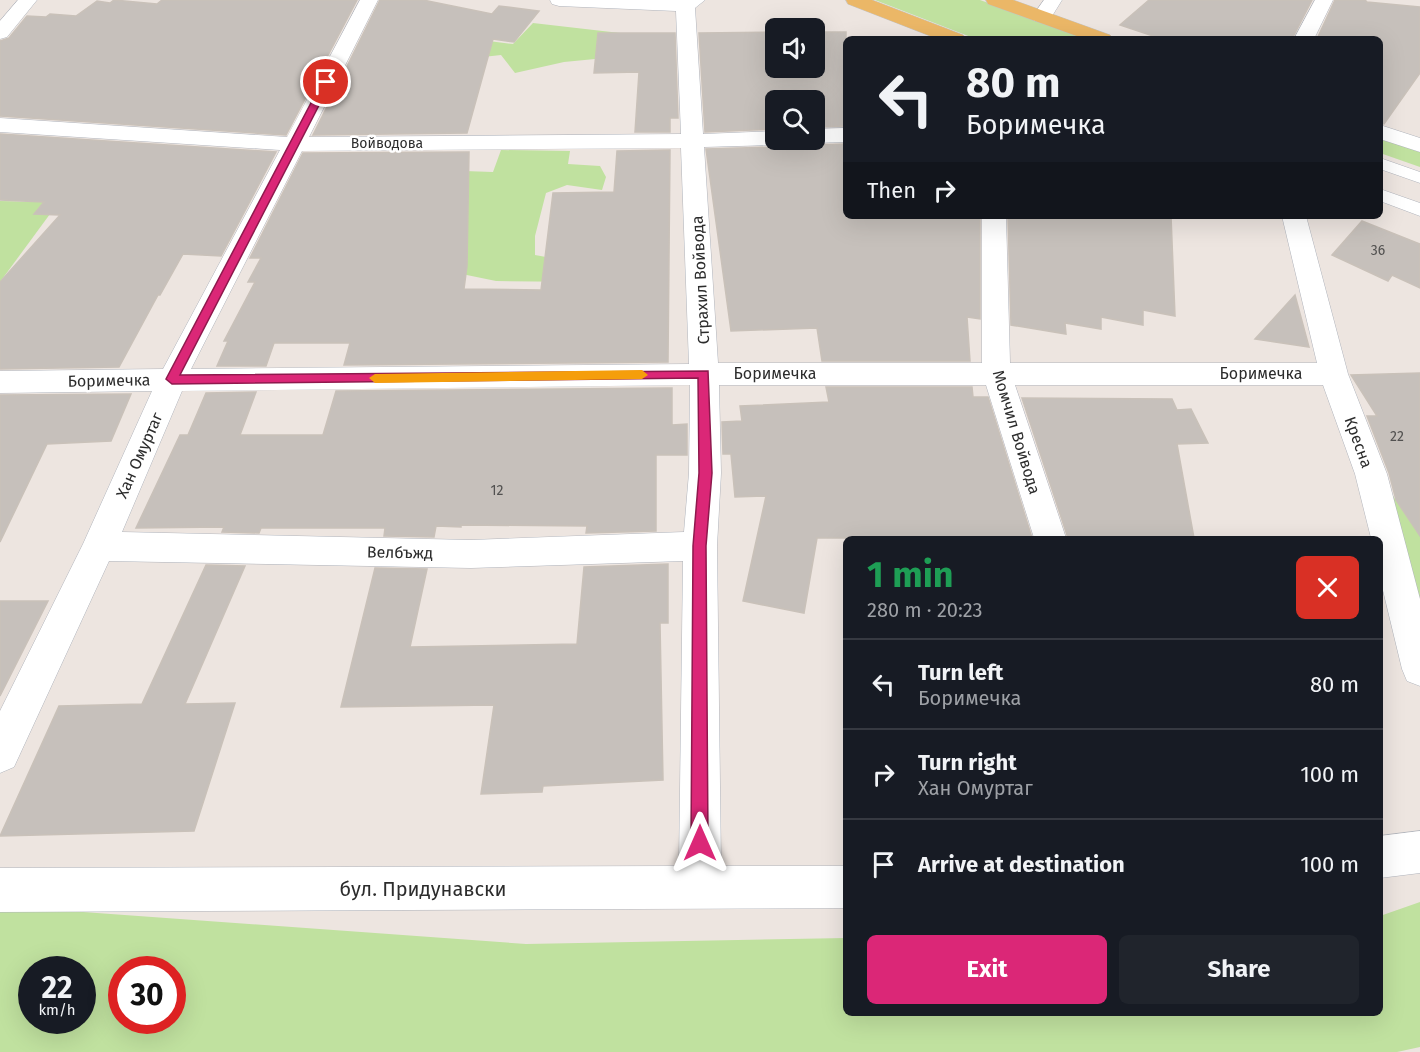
<!DOCTYPE html>
<meta charset="utf-8">
<style>
body{margin:0;font-family:"Fira Sans",sans-serif;background:#20242c;color:#f1f3f6;height:100vh;display:flex;flex-direction:column;font-size:22px;white-space:nowrap}
*{box-sizing:border-box;margin:0}
p{font-size:20px;color:#9ea1a6}
.icon{flex:none;width:33px;height:33px;fill:none;stroke:currentColor;stroke-width:2;stroke-linecap:round;stroke-linejoin:round}
.map{position:relative;flex:1;overflow:hidden}
.drawer{position:absolute;left:843px;top:536px;width:540px;height:480px;display:flex;flex-direction:column;background:#171b24;border-radius:9px;box-shadow:0 6px 24px #0002}
.drawer>*{flex:none}
.banner{position:absolute;left:843px;top:36px;width:540px;height:183px;border-radius:9px;box-shadow:0 6px 24px #0002;background:#171b24;color:#f1f3f6;overflow:hidden}
.controls{position:absolute;left:765px;top:18px;display:grid;gap:12px}
.controls a{display:grid;place-items:center;width:60px;height:60px;border-radius:9px;background:#171b24;box-shadow:0 6px 24px #0002;font-size:30px}
.speed{position:absolute;left:18px;top:956px;display:flex;gap:12px;font-size:30px;font-weight:700;text-align:center}
.speed>*{display:grid;place-content:center;width:78px;height:78px;border-radius:50%;background:#171b24;box-shadow:0 6px 24px #0002;line-height:1}
.speed small{font-size:15px;font-weight:400}
.speed .limit{border:9px solid #d22;background:#fff;color:#111}
.pin{position:absolute;display:grid;place-items:center;width:51px;height:51px;color:#fff;margin:-26px;border:3px solid #fff;border-radius:50%;box-shadow:0 2px 6px #0007}
.me{position:absolute;width:66px;margin:-33px;rotate:0deg;stroke-linejoin:round;filter:drop-shadow(0 0 4px #0008)}
.turn{display:flex;align-items:center;gap:21px;height:126px;padding:0 24px;font-size:27px}
.turn .icon{width:78px;height:78px;stroke-width:2.5}
.turn b{display:block;font-size:42px;line-height:51px}
.then{display:flex;align-items:center;height:57px;padding:0 24px;background:#0003;gap:12px;font-size:22px}
.round{display:grid;place-items:center;flex:none;width:63px;height:63px;border-radius:9px;background:#20242c}
.overview{display:flex;align-items:center;justify-content:space-between;height:102px;padding:0 24px}
h1{font-size:36px;font-weight:700;line-height:45px;color:#1e9e55}
.cta{display:flex;gap:12px;margin-top:auto;padding:12px 24px}
.cta a{flex:1;height:69px;border-radius:9px;background:#db2777;color:#fff;font-size:24px;font-weight:700;line-height:69px;text-align:center}
.cta a+a{background:#20242c;color:#f1f3f6}
ul{padding:0;list-style:none}
li{display:flex;align-items:center;gap:18px;height:90px;padding:0 24px;border-top:2px solid #363941}
li div{flex:1}
li b{display:block;font-size:22px}
li em{font-style:normal}
.map>svg:first-child{display:block}
.green{fill:#c0e19f;fill-rule:evenodd}
.building{fill:#c6c0bb;stroke:#c9c1b9;stroke-width:1.5}
.lines{fill:none;stroke-linecap:round;stroke-linejoin:round}
.service-casing{stroke:#b0b4bc;stroke-width:1}
.minor-casing{stroke:#b0b4bc;stroke-width:1}
.tertiary-casing{stroke:#b0b4bc;stroke-width:1}
.secondary-casing{stroke:#b0b4bc;stroke-width:1}
.primary-casing{stroke:#c4c4c4;stroke-width:1}
.service{fill:#fff;fill-rule:evenodd}
.minor{fill:#fff;fill-rule:evenodd}
.tertiary{fill:#fff;fill-rule:evenodd}
.secondary{fill:#fff;fill-rule:evenodd}
.primary{fill:#ebb767;fill-rule:evenodd}
.route{fill:#db2777;stroke:#8e194d;stroke-width:1.5}
.slow{fill:#f59e0b}
.labels{text-anchor:middle;stroke-width:5;stroke-linejoin:round;paint-order:stroke}
.far-street-label{font-size:14px;fill:#2c2c2c;stroke:#fff}
.number-label{font-size:14px;fill:#525150}
.street-label{font-size:16px;fill:#2c2c2c;stroke:#fff}
.near-street-label{font-size:20px;fill:#2c2c2c;stroke:#fff}
</style>
<div class="map">
<svg width="1420" height="1052" viewBox="0 0 1420 1052">
<rect width="100%" height="100%" fill="#ede5e0"/>
<!-- green -->
<g class="green">
<path d="M875,0h105l109,39h-113z"/>
<path d="M533,23l87,10 -2,19 -23,7 -31,3 -49,11 -14,-18 -36,4 8,-20 40,5z"/>
<path d="M1380,139l40,13v15l-40,-14z"/>
<path d="M501,150l69,1 -2,13 32,2 6,11 -4,13 -35,-5 -21,8 -11,43v19l44,8 11,19 -94,-1 -39,-8 10,-32 -3,-70 29,1z"/>
<path d="M0,201l44,1 6,12 -50,68z"/>
<path d="M1376,496h17l27,39v134z"/>
<path d="M1420,902v145l-23,5h-1397v-146l526,38 320,-6v74h534v-96zM32,969h50v51h-50zM122,969h50v51h-50z"/>
</g>
<!-- building -->
<g class="building">
<path d="M114,0l43,4 5,-4h195l-71,135 -286,-19v-75l9,-3 18,-22 19,1 4,-3 26,2 21,-15 13,2z"/>
<path d="M380,0h43l69,14 7,-8 40,5 -25,31 -21,-3 -26,94 -154,2z"/>
<path d="M1149,0h163l-20,39h-130l-42,-14z"/>
<path d="M1335,0h30l2,2 53,5v66l-36,51 -4,-1v-84h-63z"/>
<path d="M776,32v36h38v-36h32v94l-32,1v-27h-38v29l-71,3 -6,-99z"/>
<path d="M598,33h77l3,85h-8v14h-35l4,-60 -45,1z"/>
<path d="M0,134l276,18 -55,104 -38,-2 -23,41h-2l-39,72 -119,2v-87l60,-67 -26,-1 10,-12 -44,-2z"/>
<path d="M788,140h15l11,5 32,-1v72h134v103l-13,-2 3,44h-148l-5,-33 -86,3 -25,-182 70,-2 9,-2z"/>
<path d="M670,150l-2,212 -324,3 6,-22h-76l-8,23h-49l11,-25h-4l31,-59h-7l13,-24h-11l53,-105 166,-1 -2,114 -3,23 77,1 12,-97 61,-1 3,-41z"/>
<path d="M1008,216h163l4,100 -32,-6v15l-42,-8v12l-36,-6 1,11 -55,-9z"/>
<path d="M1362,221l58,23v44l-28,-13 -4,6 -56,-26z"/>
<path d="M1295,295l14,52 -54,-8z"/>
<path d="M1420,373v163l-24,-36 -7,-27 -22,-57h10l-26,-41z"/>
<path d="M826,387h146l1,10h15l44,141h-215l-13,75 -61,-12 23,-105 -31,1 -4,-43h-8l-1,-32 20,-1 -2,-15 89,-4z"/>
<path d="M668,388h4v37l15,-1v31h-31v76l-70,2 1,-7 -126,-1v2l-25,-1 -2,11 -50,-1 1,-8h-124l-2,5 -37,-1 2,-5 -88,1 44,-93h8l18,-42 50,-1 -16,43h83l13,-44z"/>
<path d="M131,394l-20,47 -64,3 -47,98v-147z"/>
<path d="M1022,398l150,1 5,11 14,-1 17,34 -31,1 17,94h-126z"/>
<path d="M668,564v59h-8l3,157 -120,6 -1,6 -61,2 13,-89 -153,2 34,-139 52,1 -17,78 167,-3 7,-77z"/>
<path d="M206,565l39,1 -60,138 50,-1 -41,128 -194,5 59,-130 83,-2z"/>
<path d="M0,601h48l-48,95z"/>
</g>
<g class="lines">
<defs>
<g id="service">
<path d="M1380,158l40,14v11l-40,-14z"/>
<path d="M1380,189l40,14v13l-40,-15z"/>
</g>
<g id="minor">
<path d="M18,0h19l-30,37 -7,2v-18z"/>
<path d="M360,0h18l-69,137 372,-3 -5,-123 -117,-5 -7,-2 -2,-4h155l-10,8 8,126 73,-3v9h10l-2,3 -8,2 -72,2 14,216h264v-147h24l4,147h307l-35,-147h24l42,158 39,100 33,125v87l-13,-5 -5,-12 -22,-91v-40h-9l-16,-64 -32,-89h-308l51,153h-32l-48,-153h-267l2,88 -4,73 4,320h125v42l-846,4v-44l679,-2 4,-305 -212,7 -362,-7 -95,206 -14,6v-62l83,-167 69,-153 -152,2v-22l163,-2 117,-219 -280,-18v-14l287,19zM681,148l8,216 -498,5 111,-218zM690,385l-1,88 -5,59 -213,8 -349,-8 60,-141z"/>
<path d="M1044,0h18l-13,21h-14l-3,-4z"/>
<path d="M846,128v14l-32,1 -9,-3h9v-11z"/>
<path d="M1420,831v42l-40,5v-42z"/>
</g>
<path id="tertiary" d="M1315,0h18l-19,39h-20z"/>
<path id="secondary" d="M1380,125l40,13v14l-40,-13z"/>
<g id="primary">
<path d="M846,0h26l91,35 3,4h-28l-90,-35z"/>
<path d="M986,0h27l97,35 3,4h-28l-97,-35z"/>
</g>
</defs>
<!-- service casing -->
<use href="#service" class="service-casing"/>
<!-- minor casing -->
<use href="#minor" class="minor-casing"/>
<!-- tertiary casing -->
<use href="#tertiary" class="tertiary-casing"/>
<!-- secondary casing -->
<use href="#secondary" class="secondary-casing"/>
<!-- primary casing -->
<use href="#primary" class="primary-casing"/>
<!-- service -->
<use href="#service" class="service"/>
<!-- minor -->
<use href="#minor" class="minor"/>
<!-- tertiary -->
<use href="#tertiary" class="tertiary"/>
<!-- secondary -->
<use href="#secondary" class="secondary"/>
<!-- primary -->
<use href="#primary" class="primary"/>
</g>
<!-- route -->
<path class="route" d="M326,79l5,3 -151,293 528,-4 4,102 -6,73 2,297 -2,6 -6,3 -7,-3 -2,-6 2,-297 6,-73 -1,-95 -526,6 -6,-5 156,-297z"/>
<!-- slow -->
<path class="slow" d="M642,370l6,5 -6,4 -267,4 -6,-5 6,-4z"/>
<g class="labels">
<!-- far-street labels -->
<g class="far-street-label">
<text x="387" y="148">Войводова</text>
</g>
<!-- number labels -->
<g class="number-label">
<text x="1378" y="255">36</text>
<text x="1397" y="441">22</text>
<text x="497" y="495">12</text>
</g>
<!-- street labels -->
<g class="street-label">
<text transform="translate(700 280) rotate(-93)" y="6">Страхил Войвода</text>
<text x="775" y="379">Боримечка</text>
<text x="1261" y="379">Боримечка</text>
<text transform="translate(109 380) rotate(-1)" y="6">Боримечка</text>
<text transform="translate(1017 432) rotate(73)" y="6">Момчил Войвода</text>
<text transform="translate(1359 442) rotate(70)" y="6">Кресна</text>
<text transform="translate(139 455) rotate(-66)" y="6">Хан Омуртаг</text>
<text transform="translate(400 552) rotate(1)" y="6">Велбъжд</text>
</g>
<!-- near-street labels -->
<g class="near-street-label">
<text x="423" y="896">бул. Придунавски</text>
</g>
</g>
</svg>
<div class="controls">
<a><svg class="icon" aria-label="sound" viewBox="0 0 24 24"><path d="M4 9h4l5-4v14l-5-4H4zM17 9q2 3 0 6"/></svg></a>
<a><svg class="icon" aria-label="search" viewBox="0 0 24 24"><circle cx="10" cy="10" r="6"/><path d="M15 15l6 6"/></svg></a>
</div>
<div class="speed"><div>22<small>km/h</small></div><div class="limit">30</div></div>
<div class="pin" style="left:326px;top:82px;background:#d93025"><svg class="icon" aria-label="arrive" viewBox="0 0 24 24"><path d="M6 21V4h12l-3 4 3 4H6"/></svg></div>
<svg class="me" style="left:700px;top:843px" viewBox="-20 -20 40 40"><path d="M0-17L14 15 0 8-14 15z" fill="#db2777" stroke="#fff" stroke-width="4"/></svg>
<div class="banner">
<div class="turn"><svg class="icon" aria-label="left" viewBox="0 0 24 24"><path d="M17 20v-9H6M10 6l-5 5 5 5"/></svg><div><b>80 m</b>Боримечка</div></div>
<div class="then">Then<svg class="icon" aria-label="right" viewBox="0 0 24 24"><path d="M7 20v-9h11M14 6l5 5-5 5"/></svg></div>
</div>
<section class="drawer">
<div class="overview"><div><h1>1 min</h1><p>280 m · 20:23</p></div><a class="round" style="background:#d93025;color:#fff"><svg class="icon" aria-label="close" viewBox="0 0 24 24"><path d="M6 6l12 12M18 6L6 18"/></svg></a></div>
<ul>
<li><svg class="icon" aria-label="left" viewBox="0 0 24 24"><path d="M17 20v-9H6M10 6l-5 5 5 5"/></svg><div><b>Turn left</b><p>Боримечка</p></div><em>80 m</em></li>
<li><svg class="icon" aria-label="right" viewBox="0 0 24 24"><path d="M7 20v-9h11M14 6l5 5-5 5"/></svg><div><b>Turn right</b><p>Хан Омуртаг</p></div><em>100 m</em></li>
<li><svg class="icon" aria-label="arrive" viewBox="0 0 24 24"><path d="M6 21V4h12l-3 4 3 4H6"/></svg><div><b>Arrive at destination</b></div><em>100 m</em></li>
</ul>
<div class="cta"><a>Exit</a><a>Share</a></div>
</section>
</div>
